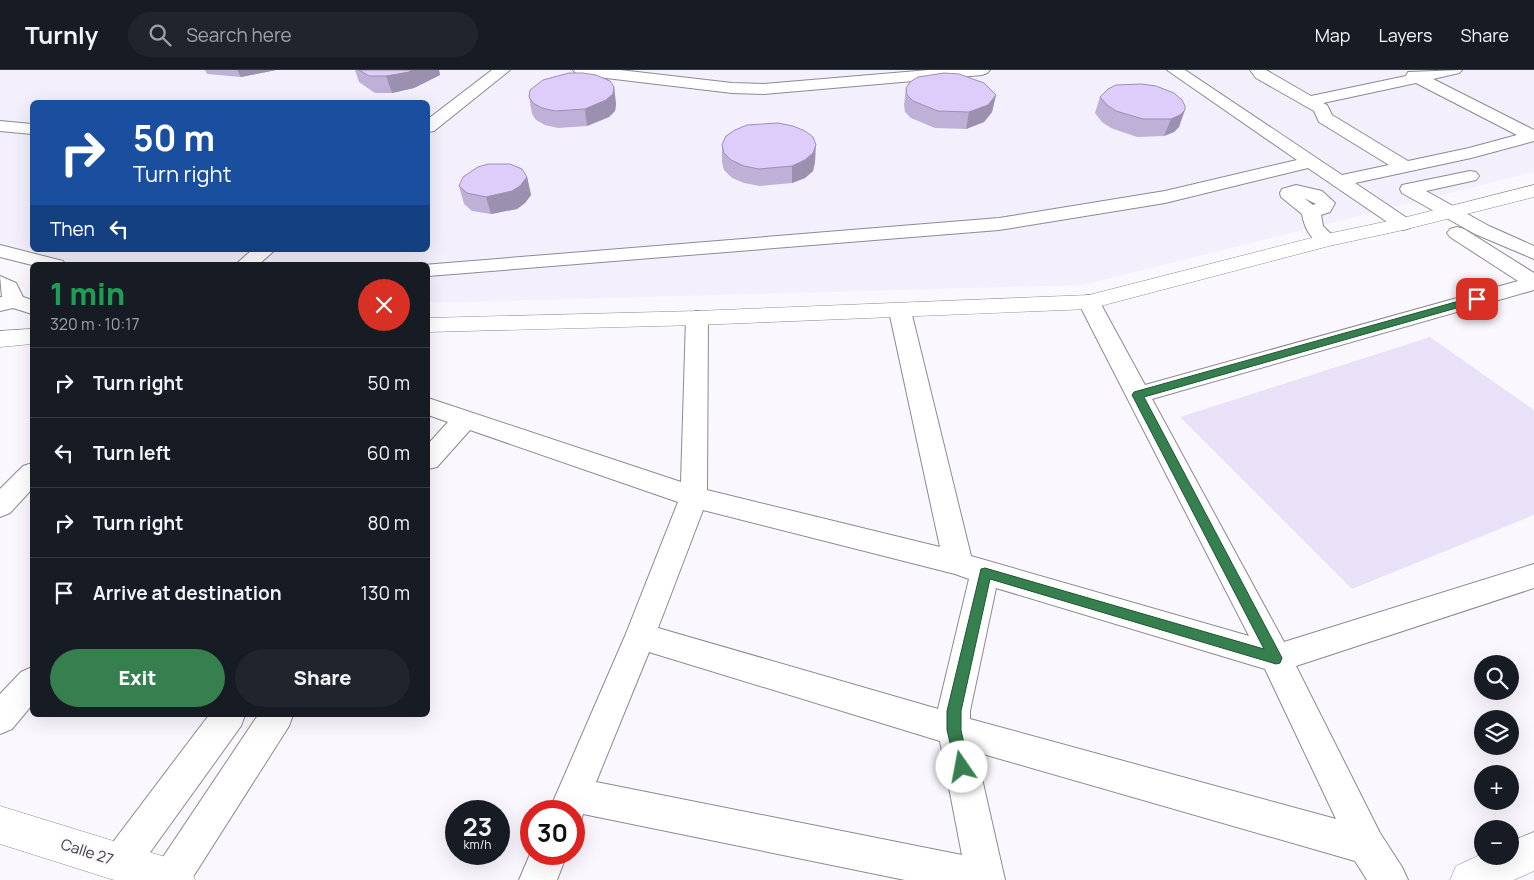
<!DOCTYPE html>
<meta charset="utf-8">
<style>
body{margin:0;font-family:Manrope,sans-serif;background:#20242c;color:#f1f3f6;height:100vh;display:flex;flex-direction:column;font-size:19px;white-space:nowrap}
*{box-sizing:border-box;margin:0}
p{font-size:16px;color:#9ea1a6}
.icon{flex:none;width:28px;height:28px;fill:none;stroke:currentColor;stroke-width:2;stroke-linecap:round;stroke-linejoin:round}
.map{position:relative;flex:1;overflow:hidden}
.panel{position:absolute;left:30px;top:192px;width:400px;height:455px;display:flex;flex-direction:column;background:#171b24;border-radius:8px;box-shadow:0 5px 20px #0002}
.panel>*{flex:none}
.hud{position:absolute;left:30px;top:30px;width:400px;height:152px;border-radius:8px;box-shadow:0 5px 20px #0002;background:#1a4fa0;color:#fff;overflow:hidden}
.fabs{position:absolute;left:1474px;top:585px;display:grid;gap:10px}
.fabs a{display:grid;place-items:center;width:45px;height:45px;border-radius:50%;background:#171b24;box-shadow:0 5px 20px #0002;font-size:25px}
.speed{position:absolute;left:445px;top:730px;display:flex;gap:10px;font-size:25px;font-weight:700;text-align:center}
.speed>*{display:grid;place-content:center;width:65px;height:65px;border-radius:50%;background:#171b24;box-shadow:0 5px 20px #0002;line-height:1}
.speed small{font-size:12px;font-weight:400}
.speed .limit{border:8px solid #d22;background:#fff;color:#111}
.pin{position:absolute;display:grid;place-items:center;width:42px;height:42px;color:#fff;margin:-21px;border-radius:10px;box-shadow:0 2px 8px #0006}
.me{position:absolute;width:55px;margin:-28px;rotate:348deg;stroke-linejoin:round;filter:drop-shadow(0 0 4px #0008)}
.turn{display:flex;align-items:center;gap:18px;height:105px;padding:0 20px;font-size:22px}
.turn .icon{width:65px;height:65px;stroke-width:2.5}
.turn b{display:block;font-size:35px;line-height:42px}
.then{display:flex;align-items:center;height:48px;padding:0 20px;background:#0003;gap:10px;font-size:19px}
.round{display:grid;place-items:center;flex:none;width:52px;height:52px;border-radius:26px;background:#20242c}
.headline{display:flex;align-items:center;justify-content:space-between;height:85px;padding:0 20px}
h1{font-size:30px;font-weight:800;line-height:38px;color:#1e9e55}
.primary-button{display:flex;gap:10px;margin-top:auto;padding:10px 20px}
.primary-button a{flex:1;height:58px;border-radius:30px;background:#35804e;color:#fff;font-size:20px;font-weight:800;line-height:58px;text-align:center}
.primary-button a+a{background:#20242c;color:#f1f3f6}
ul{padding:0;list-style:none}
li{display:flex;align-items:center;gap:15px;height:70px;padding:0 20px;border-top:1px solid #363941}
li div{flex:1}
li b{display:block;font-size:19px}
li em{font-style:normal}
header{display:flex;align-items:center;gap:30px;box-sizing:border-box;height:70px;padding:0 25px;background:#171b24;border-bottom:1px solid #363941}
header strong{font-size:24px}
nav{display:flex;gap:28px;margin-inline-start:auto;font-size:18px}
.search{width:350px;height:45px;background:#20242c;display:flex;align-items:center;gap:12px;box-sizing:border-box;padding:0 18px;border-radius:28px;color:#9ea1a6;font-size:19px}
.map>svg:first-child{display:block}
.built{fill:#f4effd;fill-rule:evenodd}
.green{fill:#e9e1f8}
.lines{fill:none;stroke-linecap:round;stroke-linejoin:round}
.minor-casing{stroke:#8c8a90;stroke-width:2}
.major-casing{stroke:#8c8a90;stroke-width:1}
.minor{fill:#fff;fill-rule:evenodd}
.major{fill:#fff;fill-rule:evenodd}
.wall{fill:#bfb0d8}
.shaded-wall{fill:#9b90b0}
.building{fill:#decdfb;stroke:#9b90b0}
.route{fill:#35804e;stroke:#225333}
.labels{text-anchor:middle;stroke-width:4;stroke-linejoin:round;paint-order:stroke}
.near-street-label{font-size:15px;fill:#39383b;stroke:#faf8fe}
</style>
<header>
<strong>Turnly</strong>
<div class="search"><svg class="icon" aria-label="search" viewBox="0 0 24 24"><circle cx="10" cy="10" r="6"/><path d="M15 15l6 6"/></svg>Search here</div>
<nav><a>Map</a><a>Layers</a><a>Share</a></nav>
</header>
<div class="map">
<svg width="1534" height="810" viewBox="0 0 1534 810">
<rect width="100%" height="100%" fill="#faf8fe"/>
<!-- built -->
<path class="built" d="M0,0h1534v102l-451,113 -655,18v-38h-396v2l-32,-9zM32,32h396v148h-396z"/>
<!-- green -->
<path class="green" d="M1430,267l104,73v105l-182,74 -172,-172z"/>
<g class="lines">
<defs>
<g id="minor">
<path d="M492,0h18l-76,61 -6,1v-13z"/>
<path d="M573,0h47l112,13 32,1 165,-14h61l-3,3 -5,2 -218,19 -32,-1 -151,-18 -5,-2z"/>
<path d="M1167,0h18l157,105 47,-10 -70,-43 -5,-11 -58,-33 -6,-8h16l45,26 95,-20 2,-4 54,-2 -3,3 -26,6 101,51v11l-63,17 -116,25 55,37 3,4 -3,4 -7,2 -7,-2 -88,-60 -143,35 -166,27 -571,46v-11h-5l576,-47 166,-27 132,-31zM1416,13l101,52 -48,13 -61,13 -76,-46 -5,-10 -4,-2z"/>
<path d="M0,51l32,3v10l-32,-3z"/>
<path d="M1470,101l6,1 3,4 -3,4 -50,11 63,35 45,20v13l-59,-25 -73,-41 -2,-4 2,-4z"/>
<path d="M1296,115l26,6 13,12 -5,9 -9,3 2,11 14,14 -3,4c-19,5 -29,-13 -32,-30l-21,-17 -1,-4 2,-4zM1304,128l12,6 -3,1z"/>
<path d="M1457,157l7,2 70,44v17l-382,109 132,243 250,-78v24l-238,78 84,167 22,34 6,13h-41l-12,-19 -379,-109 29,128h-100l-322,-66 -3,10 -6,2v-15h-25l76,-175 53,-134 -208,-72 -33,37 -9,2v-25l20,-22 -20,-7v-17l253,84 5,-164 3,-5 8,-2 8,2 3,5 -1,172 233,57 -51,-236 3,-5 8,-2 8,2 3,5 60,245 278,80 -171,-334 3,-5 8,-2 8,2 48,88 373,-104 -68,-44 -3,-4 3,-4zM703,440l252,64 14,5 -31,130 -280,-81zM996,518l269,81 71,150 -366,-100v-8zM649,582l291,89 22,114 -366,-73z"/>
<path d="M0,175l63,16 3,4h-34l-32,-8z"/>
<path d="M252,180h23l-17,15h-23z"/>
<path d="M0,206l16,7 7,14 9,3v14l-19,-6 -13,3v-14h2z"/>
<path d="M32,393v26l-22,24 -10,4v-28l23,-23z"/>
<path d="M32,597v38l-20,24 -12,5v-40l21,-22z"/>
<path d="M209,645h36l-4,11 -108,150c-10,4 -16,4 -26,0l-5,-13 5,-13z"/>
<path d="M258,645h35l-4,11 -98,154h-39l5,-14z"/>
<path d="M531,782v2h36l-10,26h-38z"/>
</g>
<g id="major">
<path d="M1534,115v12l-131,33 -74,16 -240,63 -392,16 -269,7v-14l269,-7 392,-16 238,-61 76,-16z"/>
<path d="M32,259v15l-32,3v-16z"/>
<path d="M0,736l175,54 14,6 6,14h-81l-114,-36z"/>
<path d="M1534,762v39l-20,9h-64l6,-14 26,-12v2h28v-14z"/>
</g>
</defs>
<!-- minor casing -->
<use href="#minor" class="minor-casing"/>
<!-- major casing -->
<use href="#major" class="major-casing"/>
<!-- minor -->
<use href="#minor" class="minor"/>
<!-- major -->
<use href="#major" class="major"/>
</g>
<!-- wall -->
<g class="wall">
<path d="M205,0h71l-35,7 -34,-3z"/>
<path d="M355,0h84l1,5 -26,13 -22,5h-17l-16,-11z"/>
<path d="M614,17l2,17 -1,7 -6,6 -22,9 -29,2 -13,-3 -9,-5 -4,-6 -3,-17z"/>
<path d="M906,18l90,7 -4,17 -8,10 -18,7 -31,-1 -24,-10 -6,-6 -1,-7z"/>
<path d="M1174,23l5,34 -5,5 -10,4 -27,1 -26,-9 -9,-6 -7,-9 5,-16z"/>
<path d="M722,75l93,17 -2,9 -8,7 -13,5 -32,3 -16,-3 -12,-5 -8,-8 -2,-8z"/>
<path d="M527,107l4,18 -6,8 -8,6 -26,5 -19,-3 -8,-7 -5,-18z"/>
</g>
<!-- shaded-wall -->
<g class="shaded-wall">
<path d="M237,0h39l-35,7z"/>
<path d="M412,0h27l1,5 -26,13 -22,5 -6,-17z"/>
<path d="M614,17l2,17 -1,7 -6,6 -22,9 -2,-17z"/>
<path d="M996,25l-4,17 -8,10 -18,7 3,-17z"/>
<path d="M1185,40l-6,17 -5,5 -10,4 7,-17z"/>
<path d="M816,75l-1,17 -2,9 -8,7 -13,5v-17z"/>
<path d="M527,107l4,18 -6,8 -8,6 -26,5 -5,-17z"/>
</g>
<!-- building -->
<g class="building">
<path d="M359,0h53l-3,2 -23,4h-17z"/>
<path d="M569,3h14l13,2 14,6 4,6 -1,7 -7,6 -21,9 -30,2 -13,-3 -9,-5 -4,-6 1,-7 13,-10z"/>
<path d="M944,3l15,1 25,9 12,12 -8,10 -19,7 -31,-1 -25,-10 -6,-6 -1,-7 4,-6 8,-5z"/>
<path d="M1142,14l14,2 18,7 8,7 3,6v4l-5,5 -9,4h-28l-27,-8 -9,-6 -7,-8 8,-8 8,-4z"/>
<path d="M778,53l15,3 12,5 8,6 3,8 -3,8 -8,7 -13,6 -33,3 -15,-3 -13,-6 -7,-7 -2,-8 4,-9 9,-6 12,-5z"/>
<path d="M488,94h22l12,5 5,8 -7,9 -8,5 -26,6 -19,-4 -8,-7 4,-9 15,-10z"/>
</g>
<!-- route -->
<path class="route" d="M1477,226l4,1v4l-337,96 136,257 2,4 -2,5 -4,1 -286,-85 -29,132v19l8,37 -2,5 -5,2 -5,-2 -10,-42v-19l34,-142 4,-1 279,81 -132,-254 2,-3z"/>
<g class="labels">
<!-- near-street labels -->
<g class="near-street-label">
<text transform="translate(87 782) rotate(18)" y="5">Calle 27</text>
</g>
</g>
</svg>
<div class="fabs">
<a><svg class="icon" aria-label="search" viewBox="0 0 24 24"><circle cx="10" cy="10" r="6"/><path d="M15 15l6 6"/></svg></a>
<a><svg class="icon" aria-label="layers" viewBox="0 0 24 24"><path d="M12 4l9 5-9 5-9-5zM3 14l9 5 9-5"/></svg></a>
<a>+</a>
<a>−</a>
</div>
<div class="speed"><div>23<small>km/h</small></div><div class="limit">30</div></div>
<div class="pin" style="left:1477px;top:229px;background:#d93025"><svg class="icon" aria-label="arrive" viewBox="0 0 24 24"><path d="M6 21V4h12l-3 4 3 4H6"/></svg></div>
<svg class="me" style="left:962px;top:697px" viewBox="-20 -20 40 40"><circle r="19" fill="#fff"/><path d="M0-13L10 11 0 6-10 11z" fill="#35804e"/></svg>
<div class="hud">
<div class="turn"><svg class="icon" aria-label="right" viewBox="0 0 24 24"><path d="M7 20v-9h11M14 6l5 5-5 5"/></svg><div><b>50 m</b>Turn right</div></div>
<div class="then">Then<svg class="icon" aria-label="left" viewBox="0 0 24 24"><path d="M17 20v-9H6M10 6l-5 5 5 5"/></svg></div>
</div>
<section class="panel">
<div class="headline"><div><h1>1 min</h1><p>320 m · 10:17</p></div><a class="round" style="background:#d93025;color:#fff"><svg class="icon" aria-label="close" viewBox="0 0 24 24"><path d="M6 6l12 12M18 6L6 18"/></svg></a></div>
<ul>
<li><svg class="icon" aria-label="right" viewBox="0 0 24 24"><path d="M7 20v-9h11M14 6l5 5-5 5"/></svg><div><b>Turn right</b></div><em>50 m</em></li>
<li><svg class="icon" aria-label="left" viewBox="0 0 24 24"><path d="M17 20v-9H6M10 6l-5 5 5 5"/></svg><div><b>Turn left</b></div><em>60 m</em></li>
<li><svg class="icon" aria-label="right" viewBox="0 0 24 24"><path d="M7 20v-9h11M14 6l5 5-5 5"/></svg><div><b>Turn right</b></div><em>80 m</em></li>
<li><svg class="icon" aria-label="arrive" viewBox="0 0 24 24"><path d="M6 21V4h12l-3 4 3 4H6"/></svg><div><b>Arrive at destination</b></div><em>130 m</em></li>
</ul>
<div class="primary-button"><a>Exit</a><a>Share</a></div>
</section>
</div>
